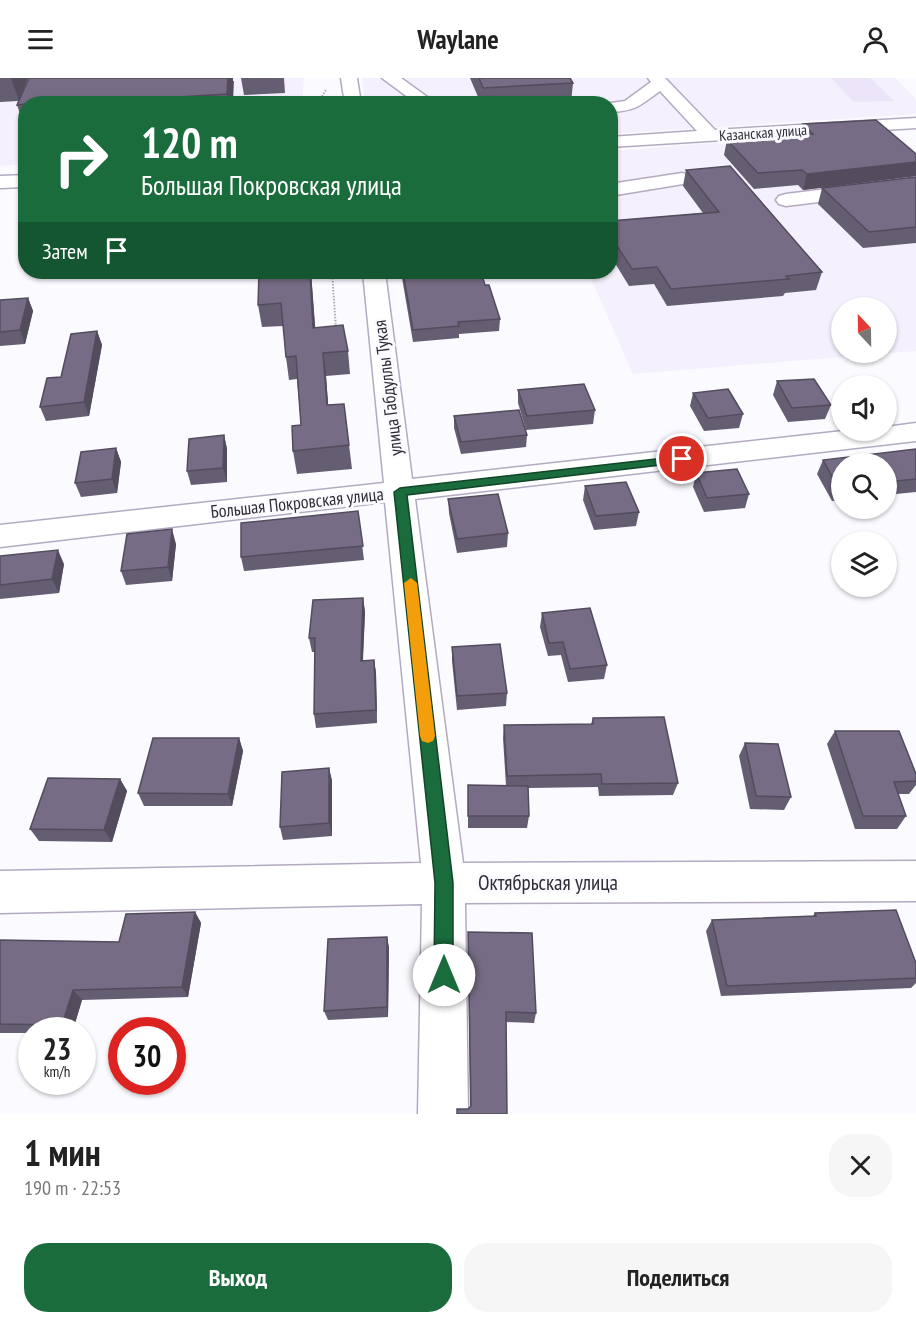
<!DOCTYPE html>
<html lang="ru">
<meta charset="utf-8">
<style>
body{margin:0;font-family:"PT Sans Narrow",sans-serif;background:#f6f6f6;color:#222;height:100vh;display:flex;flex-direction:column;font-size:22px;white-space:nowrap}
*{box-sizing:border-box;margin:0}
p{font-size:20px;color:#767676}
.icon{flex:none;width:33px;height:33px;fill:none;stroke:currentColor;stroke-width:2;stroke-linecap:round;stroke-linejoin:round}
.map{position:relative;height:1036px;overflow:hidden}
.panel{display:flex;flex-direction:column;background:#fff;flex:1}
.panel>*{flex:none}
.banner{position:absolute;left:18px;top:18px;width:600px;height:183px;border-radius:24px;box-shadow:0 2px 4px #0004;background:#1a6c3d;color:#fff;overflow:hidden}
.needle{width:39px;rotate:338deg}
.buttons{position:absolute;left:831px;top:219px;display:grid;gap:12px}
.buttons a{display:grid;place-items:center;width:66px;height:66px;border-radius:50%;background:#fff;box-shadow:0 2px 4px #0004;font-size:30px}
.speed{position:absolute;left:18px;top:939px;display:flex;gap:12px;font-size:30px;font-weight:700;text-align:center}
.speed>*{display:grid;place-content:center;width:78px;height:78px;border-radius:50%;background:#fff;box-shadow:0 2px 4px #0004;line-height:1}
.speed small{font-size:15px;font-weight:400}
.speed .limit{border:9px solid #d22;background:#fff;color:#111}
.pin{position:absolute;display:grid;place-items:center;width:51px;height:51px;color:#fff;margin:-26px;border:3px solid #fff;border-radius:50%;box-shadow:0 2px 6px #0007}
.me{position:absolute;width:66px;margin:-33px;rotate:0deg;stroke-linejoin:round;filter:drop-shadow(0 0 4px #0008)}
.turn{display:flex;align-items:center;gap:21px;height:126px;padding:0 24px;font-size:27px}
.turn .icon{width:78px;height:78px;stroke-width:2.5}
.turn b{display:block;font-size:42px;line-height:51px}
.then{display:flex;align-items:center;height:57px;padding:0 24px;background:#0003;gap:12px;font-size:22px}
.round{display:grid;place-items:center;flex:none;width:63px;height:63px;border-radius:24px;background:#f6f6f6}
.head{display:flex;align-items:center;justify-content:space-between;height:102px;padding:0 24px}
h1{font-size:36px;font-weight:700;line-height:45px}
.primary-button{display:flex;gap:12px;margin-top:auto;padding:12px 24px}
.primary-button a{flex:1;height:69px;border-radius:24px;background:#1a6c3d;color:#fff;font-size:24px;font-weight:700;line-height:69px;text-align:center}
.primary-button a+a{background:#f6f6f6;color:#222}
header{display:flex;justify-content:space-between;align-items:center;height:78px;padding:0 24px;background:#fff;font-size:27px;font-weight:700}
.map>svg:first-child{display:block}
.built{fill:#f5f0fd;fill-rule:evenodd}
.green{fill:#ece4f8}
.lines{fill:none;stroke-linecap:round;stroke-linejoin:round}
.minor-casing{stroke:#b3aac2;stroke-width:3}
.path{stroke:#aeacb3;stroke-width:2;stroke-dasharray:1.5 1.5;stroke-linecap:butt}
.minor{fill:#fff;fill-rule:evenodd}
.wall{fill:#655d72}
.shaded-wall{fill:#534c5d}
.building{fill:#766c85;stroke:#534c5d;stroke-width:1.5}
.route{fill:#1a6c3d;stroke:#114628;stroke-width:1.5}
.slow{fill:#f59e0b}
.labels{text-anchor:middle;stroke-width:6;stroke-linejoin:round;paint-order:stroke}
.far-street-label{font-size:15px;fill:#302d36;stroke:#fbfaff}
.street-label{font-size:18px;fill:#302d36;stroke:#fbfaff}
.near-street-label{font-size:21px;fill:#302d36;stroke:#fbfaff}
</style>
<header><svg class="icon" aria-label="menu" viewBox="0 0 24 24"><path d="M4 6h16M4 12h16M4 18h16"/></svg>Waylane<svg class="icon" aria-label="person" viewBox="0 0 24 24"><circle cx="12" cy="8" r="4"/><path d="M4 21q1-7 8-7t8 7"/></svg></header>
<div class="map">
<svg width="916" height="1036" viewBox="0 0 916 1036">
<rect width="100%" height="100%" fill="#fbfaff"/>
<!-- built -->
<g class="built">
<path d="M0,0h304l-2,25 -276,1 -1,60 -25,2z"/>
<path d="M362,0h534l20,21v15l-305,20 -1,-30 -245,-1z"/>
<path d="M890,52l26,21v200l-283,23 -45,-102h22l1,-121zM842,230h44v44h-44z"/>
</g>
<!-- green -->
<path class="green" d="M831,0h39l24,23 -40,1z"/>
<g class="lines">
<defs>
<g id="minor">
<path d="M341,0h16l4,26h-16z"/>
<path d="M382,0h19l36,26h-20z"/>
<path d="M648,0h17l50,52 201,-12v10l-306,19v-10l87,-6 -37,-40c-21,15 -24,20 -50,21v-8h-6l21,-3 26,-19z"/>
<path d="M682,95l7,2 3,4 -3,4 -79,13v-12z"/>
<path d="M26,97v12l-26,1v-12z"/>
<path d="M916,100v12l-130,16 -7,-2 -3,-4 3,-4 7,-2z"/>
<path d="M363,194h22l27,207 440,-49h34v-3l30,-4v18l-501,58 48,364 453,-2v40l-451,2 3,211h-50l4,-210 -422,9v-42l421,-8 -36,-361 -385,45v-22l384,-42z"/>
</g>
</defs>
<!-- minor casing -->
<use href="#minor" class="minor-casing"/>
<!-- path -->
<g class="path">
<path d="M317,26l9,-14"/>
<path d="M332,194l4,57"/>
</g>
<!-- minor -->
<use href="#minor" class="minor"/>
</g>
<!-- wall -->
<g class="wall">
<path d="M0,0h28l-8,19 214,-16 -1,23h-207v27l-9,-26 1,-4 -18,1z"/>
<path d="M241,0h43l1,15 -41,2z"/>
<path d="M470,0h100l3,5 -2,20 -90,1z"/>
<path d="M803,46l113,30v22l-113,14 -5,-5 -44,4 -30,-34 3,-15 73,-5z"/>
<path d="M686,92l136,102 -6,18 -31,3 -2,3 -116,10 -13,-22 -25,2 -19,-31v-34l93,-8 -20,-27z"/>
<path d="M916,99v66l-53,5 -45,-44 4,-16z"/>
<path d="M311,194l4,56 33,23 2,23 -24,2 2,29 16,-1 8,65 -55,5 -4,-23 8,-26 -4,-46 -8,1 -3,-23 -3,-31 -21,1 -4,-22z"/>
<path d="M401,194h80l4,13 15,34 -1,12 -40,3v4l-46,4z"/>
<path d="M28,220l5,13 -8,33 -25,2v-46z"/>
<path d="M97,253l5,14 -13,71 -43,5 -6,-14 21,-30z"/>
<path d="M777,303l54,24 -6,14 -37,3 -15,-27z"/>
<path d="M518,312l77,20 -2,14 -67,6 -8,-27z"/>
<path d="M693,315l50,21 -4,14 -35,3 -14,-25z"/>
<path d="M454,338l73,19 -1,12 -65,7 -7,-26z"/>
<path d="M224,357l3,14v33l-36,3 -4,-14z"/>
<path d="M116,370l5,14 -4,31 -36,4 -6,-14z"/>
<path d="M916,372v42l-30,3v-31h-44v36l-10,1 -15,-27 6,-14z"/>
<path d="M696,395l53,21 -4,14 -41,4 -11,-25z"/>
<path d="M585,408l54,26 -3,14 -42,4 -11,-30z"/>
<path d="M448,421l60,34 -1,14 -50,6 -8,-40z"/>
<path d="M358,433l6,49 -120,11 -3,-14z"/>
<path d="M176,466l-4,37 -46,4 -5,-14z"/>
<path d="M0,478l64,8 -5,29 -59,6z"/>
<path d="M363,520l2,14 -2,49 11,-1 2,13 1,50 -61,5 -2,-14 1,-62h-3l-3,-14z"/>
<path d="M542,535l65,52 -3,14 -36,3 -7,-27 -13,1 -8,-29z"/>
<path d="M452,569l55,46 -1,13 -49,4 -5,-49z"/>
<path d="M593,640l85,65 -5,12 -74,1 -1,-9 -70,1 1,28 -2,12h-59v-43l38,1 -3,-48 1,-13 87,-1z"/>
<path d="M835,653l81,43v11l-7,9h-11l8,22 -9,13h-42l-28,-85z"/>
<path d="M239,660l4,13 -11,55h-88l-6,-13z"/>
<path d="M745,665l46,54 -7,13 -34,-1 -11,-53z"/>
<path d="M329,690l3,13v55l-49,4 -3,-13z"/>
<path d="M120,701l7,12 -15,51 -73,-1 -9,-12z"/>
<path d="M195,834l6,11 -13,74 -106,3 -9,30h-41v3h-32v-93l119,2z"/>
<path d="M815,835l101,50v20l-5,5 -190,8 -15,-65 6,-11 100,-3z"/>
<path d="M387,859l2,11 -1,69 -60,3 -4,-9z"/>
<path d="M468,864l68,71 -2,10 -28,-1 1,92 -39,-5 2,-2z"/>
</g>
<!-- shaded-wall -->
<g class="shaded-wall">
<path d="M11,0h17l-9,23z"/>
<path d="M228,0h5v26h-4l-2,-10z"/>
<path d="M916,84v14l-113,14 4,-16z"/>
<path d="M310,194h1l6,79 -4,-23z"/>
<path d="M28,220l5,13 -8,33 -5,-14z"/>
<path d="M97,253l5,14 -13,71 -5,-14z"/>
<path d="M323,275l3,23 4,52 -3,-23z"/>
<path d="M224,357l3,14v33l-4,-14z"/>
<path d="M116,370l5,14 -4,31 -5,-14z"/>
<path d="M172,451l4,15 -4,37 -4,-14z"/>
<path d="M58,472l6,14 -5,29 -7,-14z"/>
<path d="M363,520l2,14 -3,62 -1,-13z"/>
<path d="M374,582l2,13 1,50 -1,-13z"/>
<path d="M239,660l4,13 -11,55 -4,-12z"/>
<path d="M329,690l3,13v55l-3,-13z"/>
<path d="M120,701l7,12 -15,51 -8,-12z"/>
<path d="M195,834l6,11 -13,74 -6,-10z"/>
<path d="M387,859l2,11 -1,69 -1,-10z"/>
<path d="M73,912l9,10 -9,30h-4l-7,-5z"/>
</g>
<!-- building -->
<g class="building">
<path d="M29,0h199l-1,16 -128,8 1,-2 -74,4 -9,1z"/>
<path d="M479,0h91l3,5 -90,5z"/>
<path d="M876,42l40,34v8l-109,12 -5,-4 -44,3 -31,-33 86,-6 -10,-10z"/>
<path d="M730,88l92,106 -36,4 3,3 -118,10 -14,-22 -25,2 -22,-34v-14l109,-9 -33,-42z"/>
<path d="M916,99v50l-47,5 -47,-44z"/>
<path d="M259,194h51l3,56 30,-3 5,26 -25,2 4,52 17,-1 5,41 -56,6 -1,-25 9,-1 -5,-69 -10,1 -5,-54 -23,2z"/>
<path d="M403,194h78l4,13h4l11,34 -42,3 1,4 -46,4z"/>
<path d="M28,220l-8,32 -20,2v-32z"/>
<path d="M97,253l-13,71 -44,5 7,-29 14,-1 10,-43z"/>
<path d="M814,301l17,26 -39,3 -15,-27z"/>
<path d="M584,306l11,26 -68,6 -9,-26z"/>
<path d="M728,311l15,25 -35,4 -15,-25z"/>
<path d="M519,332l8,25 -66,7 -7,-26z"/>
<path d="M224,357l-1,33 -36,3 2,-32z"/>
<path d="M116,370l-4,31 -37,4 6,-31z"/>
<path d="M916,371v30l-30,3v-18h-44v22l-4,1 -15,-27z"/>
<path d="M737,391l12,25 -42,4 -11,-25z"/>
<path d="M626,404l13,30 -43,4 -11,-30z"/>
<path d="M498,416l10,39 -51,6 -9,-40z"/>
<path d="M358,433l5,35 -122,11v-34z"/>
<path d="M172,451l-4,38 -47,4 6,-37z"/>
<path d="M58,472l-6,29 -52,6v-29z"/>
<path d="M363,520l-2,63 13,-1 2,50 -62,4 1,-76h-6l4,-38z"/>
<path d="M590,530l17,57 -37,4 -7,-27 -14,1 -7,-30z"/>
<path d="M500,566l7,49 -50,3 -5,-49z"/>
<path d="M664,639l14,66 -76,1 -1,-10 -94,2 -3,-51 89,-1v-6z"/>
<path d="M835,653h64l17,43v7l-22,1 12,34h-43z"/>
<path d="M153,660h86l-11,56 -90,-1z"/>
<path d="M745,665l33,1 13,53 -35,-1z"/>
<path d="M329,690v55l-49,4 2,-55z"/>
<path d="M48,700l72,1 -16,51 -74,-1z"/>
<path d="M468,707l60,1 1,30h-61z"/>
<path d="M896,832l20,53v15l-189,8 -15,-66 104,-4 -1,-3z"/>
<path d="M195,834l-13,75 -109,3 -11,35 -62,-1v-84l119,2 7,-28z"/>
<path d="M468,854l64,1 4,80 -30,-1 1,102h-50v-5h11l3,-3z"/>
<path d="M387,859v70l-63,4 4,-72z"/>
</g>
<!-- route -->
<path class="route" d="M682,378l5,3 -1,3 -279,33 46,388v92l-3,7 -6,3 -7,-3 -3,-7 1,-92 -41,-391 6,-4z"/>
<!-- slow -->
<path class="slow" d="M411,500l6,5 18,153 -2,5 -5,2 -6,-2 -2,-5 -16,-153z"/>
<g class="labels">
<!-- far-street labels -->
<g class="far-street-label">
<text transform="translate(763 55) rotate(-4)" y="5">Казанская улица</text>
</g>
<!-- street labels -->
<g class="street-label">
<text transform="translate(388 310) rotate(-97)" y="6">улица Габдуллы Тукая</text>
<text transform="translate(297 425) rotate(-6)" y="6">Большая Покровская улица</text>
</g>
<!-- near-street labels -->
<g class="near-street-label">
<text x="548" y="812">Октябрьская улица</text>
</g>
</g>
</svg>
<div class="buttons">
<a><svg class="needle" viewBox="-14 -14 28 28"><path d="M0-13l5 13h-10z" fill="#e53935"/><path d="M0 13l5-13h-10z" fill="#767676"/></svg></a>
<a><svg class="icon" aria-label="sound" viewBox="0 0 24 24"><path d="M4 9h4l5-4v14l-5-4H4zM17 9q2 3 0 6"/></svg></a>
<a><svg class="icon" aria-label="search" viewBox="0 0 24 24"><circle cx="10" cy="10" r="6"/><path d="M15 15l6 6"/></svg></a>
<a><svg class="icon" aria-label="layers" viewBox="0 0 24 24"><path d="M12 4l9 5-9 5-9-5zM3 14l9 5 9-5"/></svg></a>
</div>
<div class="speed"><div>23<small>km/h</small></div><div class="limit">30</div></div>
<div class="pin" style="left:682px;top:381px;background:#d93025"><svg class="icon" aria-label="arrive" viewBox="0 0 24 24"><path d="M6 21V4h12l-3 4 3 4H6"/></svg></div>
<svg class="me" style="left:444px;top:897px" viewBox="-20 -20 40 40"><circle r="19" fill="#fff"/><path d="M0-13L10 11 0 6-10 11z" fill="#1a6c3d"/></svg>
<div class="banner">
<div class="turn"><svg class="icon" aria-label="right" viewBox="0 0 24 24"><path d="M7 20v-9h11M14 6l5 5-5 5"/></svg><div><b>120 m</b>Большая Покровская улица</div></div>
<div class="then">Затем<svg class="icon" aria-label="arrive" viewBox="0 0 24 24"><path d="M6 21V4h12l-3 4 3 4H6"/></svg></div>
</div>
</div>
<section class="panel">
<div class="head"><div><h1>1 мин</h1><p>190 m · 22:53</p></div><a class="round"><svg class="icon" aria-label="close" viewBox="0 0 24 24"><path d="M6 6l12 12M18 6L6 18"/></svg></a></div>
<div class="primary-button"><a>Выход</a><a>Поделиться</a></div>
</section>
